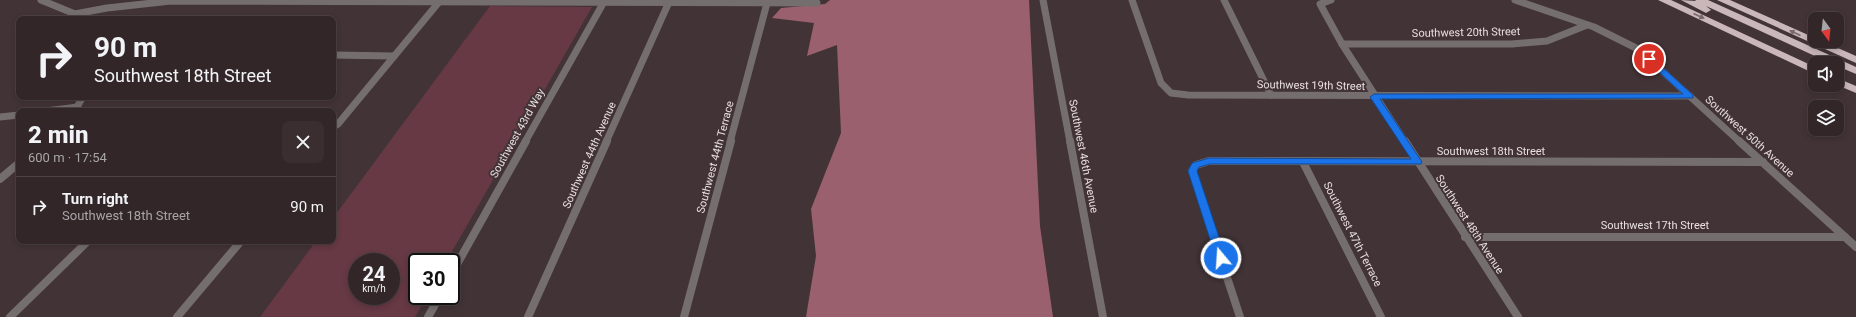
<!DOCTYPE html>
<meta charset="utf-8">
<style>
body{margin:0;font-family:Roboto,sans-serif;background:#3a2e30;color:#f1f3f6;height:100vh;display:flex;flex-direction:column;font-size:15px;white-space:nowrap}
*{box-sizing:border-box;margin:0}
p{font-size:13px;color:#a8a5a8}
.icon{flex:none;width:22px;height:22px;fill:none;stroke:currentColor;stroke-width:2;stroke-linecap:round;stroke-linejoin:round}
.map{position:relative;flex:1;overflow:hidden}
.side{position:absolute;left:16px;top:108px;width:320px;height:136px;display:flex;flex-direction:column;background:#322628;border-radius:8px;box-shadow:0 2px 6px #0003,0 0 0 1px #4d4345}
.side>*{flex:none}
.hud{position:absolute;left:16px;top:16px;width:320px;height:84px;border-radius:8px;box-shadow:0 2px 6px #0003,0 0 0 1px #4d4345;background:#322628;color:#f1f3f6;overflow:hidden}
.needle{width:26px;rotate:165deg}
.tools{position:absolute;left:1808px;top:12px;display:grid;gap:8px}
.tools a{display:grid;place-items:center;width:36px;height:36px;border-radius:8px;background:#322628;box-shadow:0 2px 6px #0003,0 0 0 1px #4d4345;font-size:20px}
.speed{position:absolute;left:348px;top:253px;display:flex;gap:8px;font-size:20px;font-weight:700;text-align:center}
.speed>*{display:grid;place-content:center;width:52px;height:52px;border-radius:50%;background:#322628;box-shadow:0 2px 6px #0003,0 0 0 1px #4d4345;line-height:1}
.speed small{font-size:10px;font-weight:400}
.speed .limit{border:2px solid #111;border-radius:6px;background:#fff;color:#111}
.pin{position:absolute;display:grid;place-items:center;width:34px;height:34px;color:#fff;margin:-17px;border:2px solid #fff;border-radius:50%;box-shadow:0 1px 4px #0007}
.me{position:absolute;width:44px;margin:-22px;rotate:342deg;stroke-linejoin:round;filter:drop-shadow(0 0 3px #0008)}
.turn{display:flex;align-items:center;gap:14px;height:84px;padding:0 12px;font-size:18px}
.turn .icon{width:52px;height:52px;stroke-width:2.5}
.turn b{display:block;font-size:28px;line-height:34px}
.round{display:grid;place-items:center;flex:none;width:42px;height:42px;border-radius:8px;background:#3a2e30}
.overview{display:flex;align-items:center;justify-content:space-between;height:68px;padding:0 12px}
h1{font-size:24px;font-weight:800;line-height:30px}
ul{padding:0;list-style:none}
li{display:flex;align-items:center;gap:12px;height:60px;padding:0 12px;border-top:1px solid #4d4345}
li div{flex:1}
li b{display:block;font-size:15px}
li em{font-style:normal}
.map>svg:first-child{display:block}
.green{fill:#663944;fill-rule:evenodd}
.forest{fill:#9a606d}
.lines{fill:none;stroke-linecap:round;stroke-linejoin:round}
.minor-far1{stroke:#756e6f;stroke-width:7}
.minor{stroke:#756e6f;stroke-width:8}
.motorway{fill:#c9b7ba;fill-rule:evenodd}
.oneway{fill:#78686b}
.route{fill:#1a73e8;stroke:#114b97}
.labels{text-anchor:middle;stroke-width:4;stroke-linejoin:round;paint-order:stroke}
.street-label{font-size:11px;fill:#e8dee0;stroke:#423336}
</style>
<div class="map">
<svg width="1856" height="317" viewBox="0 0 1856 317">
<rect width="100%" height="100%" fill="#423336"/>
<!-- green -->
<path class="green" d="M490,6l102,1 -146,255h-29v34h10l-12,21h-155l56,-76h17v-23zM357,262h34v34h-34z"/>
<!-- forest -->
<path class="forest" d="M830,0h199l11,226 13,91h-247l10,-61 -5,-47 30,-76 -4,-88 -30,11 7,-33 -42,-5 9,-10 44,-4z"/>
<g class="lines">
<!-- minor-far1 -->
<g class="minor-far1">
<path d="M41,0l34,14 5,5"/>
<path d="M1043,0l27,142"/>
<path d="M1132,0l29,83 10,10 17,2 502,1"/>
<path d="M1224,0l47,95"/>
<path d="M1331,0l-11,4 22,40 63,98"/>
<path d="M1515,0l79,27 44,22 102,93"/>
<path d="M75,14l32,-6 64,-7 646,2"/>
<path d="M1342,44h170l35,-3 40,-16"/>
<path d="M333,55l61,1"/>
<path d="M75,110l8,-13"/>
<path d="M46,111l32,-4"/>
<path d="M0,117l19,-2"/>
<path d="M333,127l5,-3 101,-122"/>
<path d="M525,142l80,-142"/>
<path d="M606,142l63,-140"/>
<path d="M730,142l37,-139"/>
</g>
<!-- minor -->
<g class="minor">
<path d="M1070,141l33,176"/>
<path d="M1405,141l113,176"/>
<path d="M1739,141l117,106"/>
<path d="M1303,162l78,155"/>
<path d="M0,179l19,-16"/>
<path d="M1465,237h380"/>
<path d="M451,275l75,-134"/>
<path d="M10,317l78,-76"/>
<path d="M177,317l64,-76"/>
<path d="M428,317l12,-21"/>
<path d="M528,317l79,-176"/>
<path d="M684,317l47,-176"/>
<path d="M1240,317l-48,-146 4,-6 13,-4 554,1"/>
</g>
<!-- motorway -->
<g class="motorway">
<path d="M1658,0h13l144,67v7z"/>
<path d="M1681,0l15,1 -1,-1h13l148,67v7l-19,-8v-3h-7l-124,-57 5,4 -5,3z"/>
<path d="M1717,0h13l85,38v3h7l34,15v7z"/>
<path d="M1837,78l19,8v7l-19,-8z"/>
</g>
</g>
<!-- one-way arrows -->
<defs><path id="oneway-solid" d="M-6-.8H1V-3.2L6.5 0L1 3.2V.8H-6Z"/></defs>
<g class="oneway">
<use href="#oneway-solid" transform="translate(1699 16) rotate(25)"/>
<use href="#oneway-solid" transform="translate(1795 33) rotate(-156)"/>
</g>
<!-- route -->
<path class="route" d="M1646,57h5l42,38v3l-313,1 42,63 -1,2h-211l-11,3 -2,4 29,87 -5,4 -5,-4 -28,-87 4,-8 17,-5 202,1 -41,-62 4,-3h309l-37,-34z"/>
<g class="labels">
<!-- street labels -->
<g class="street-label">
<text transform="translate(1466 32) rotate(-1)" y="4">Southwest 20th Street</text>
<text transform="translate(1311 85) rotate(1)" y="4">Southwest 19th Street</text>
<text transform="translate(517 133) rotate(-61)" y="4">Southwest 43rd Way</text>
<text transform="translate(1750 136) rotate(42)" y="4">Southwest 50th Avenue</text>
<text x="1491" y="155">Southwest 18th Street</text>
<text transform="translate(589 155) rotate(-66)" y="4">Southwest 44th Avenue</text>
<text transform="translate(1084 156) rotate(79)" y="4">Southwest 46th Avenue</text>
<text transform="translate(715 157) rotate(-75)" y="4">Southwest 44th Terrace</text>
<text transform="translate(1470 224) rotate(57)" y="4">Southwest 48th Avenue</text>
<text x="1655" y="229">Southwest 17th Street</text>
<text transform="translate(1353 234) rotate(63)" y="4">Southwest 47th Terrace</text>
</g>
</g>
</svg>
<div class="tools">
<a><svg class="needle" viewBox="-14 -14 28 28"><path d="M0-13l5 13h-10z" fill="#e53935"/><path d="M0 13l5-13h-10z" fill="#a8a5a8"/></svg></a>
<a><svg class="icon" aria-label="sound" viewBox="0 0 24 24"><path d="M4 9h4l5-4v14l-5-4H4zM17 9q2 3 0 6"/></svg></a>
<a><svg class="icon" aria-label="layers" viewBox="0 0 24 24"><path d="M12 4l9 5-9 5-9-5zM3 14l9 5 9-5"/></svg></a>
</div>
<div class="speed"><div>24<small>km/h</small></div><div class="limit">30</div></div>
<div class="pin" style="left:1649px;top:59px;background:#d93025"><svg class="icon" aria-label="arrive" viewBox="0 0 24 24"><path d="M6 21V4h12l-3 4 3 4H6"/></svg></div>
<svg class="me" style="left:1221px;top:258px" viewBox="-20 -20 40 40"><circle r="17" fill="#1a73e8" stroke="#fff" stroke-width="3"/><path d="M0-11L8 9 0 5-8 9z" fill="#fff"/></svg>
<div class="hud">
<div class="turn"><svg class="icon" aria-label="right" viewBox="0 0 24 24"><path d="M7 20v-9h11M14 6l5 5-5 5"/></svg><div><b>90 m</b>Southwest 18th Street</div></div>
</div>
<section class="side">
<div class="overview"><div><h1>2 min</h1><p>600 m · 17:54</p></div><a class="round"><svg class="icon" aria-label="close" viewBox="0 0 24 24"><path d="M6 6l12 12M18 6L6 18"/></svg></a></div>
<ul>
<li><svg class="icon" aria-label="right" viewBox="0 0 24 24"><path d="M7 20v-9h11M14 6l5 5-5 5"/></svg><div><b>Turn right</b><p>Southwest 18th Street</p></div><em>90 m</em></li>
</ul>
</section>
</div>
